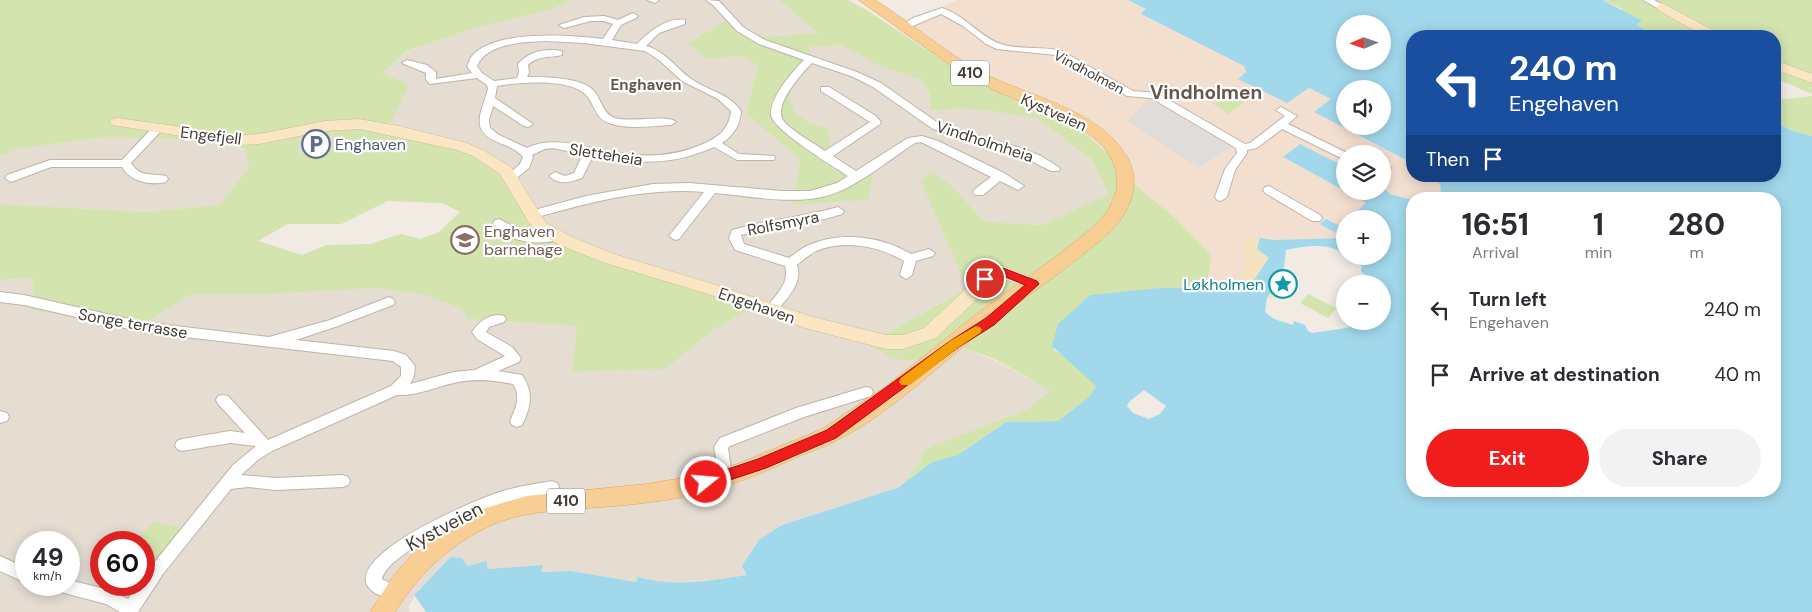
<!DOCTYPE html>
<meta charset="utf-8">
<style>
body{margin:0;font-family:"DM Sans",sans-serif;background:#f2f2f3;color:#2b2b33;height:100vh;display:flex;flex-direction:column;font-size:19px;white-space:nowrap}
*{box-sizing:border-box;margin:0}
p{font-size:16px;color:#7c7c81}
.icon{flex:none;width:28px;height:28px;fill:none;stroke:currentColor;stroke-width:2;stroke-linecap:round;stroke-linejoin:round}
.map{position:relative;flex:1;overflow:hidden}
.sheet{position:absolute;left:1406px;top:192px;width:375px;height:305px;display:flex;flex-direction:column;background:#fff;border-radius:20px;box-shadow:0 2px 12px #0003}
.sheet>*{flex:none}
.banner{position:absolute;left:1406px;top:30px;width:375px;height:152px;border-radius:20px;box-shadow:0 2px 12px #0003;background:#1a4fa0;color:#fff;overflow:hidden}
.needle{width:32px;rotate:268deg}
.fabs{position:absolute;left:1336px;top:15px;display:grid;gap:10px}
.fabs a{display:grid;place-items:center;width:55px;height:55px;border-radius:50%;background:#fff;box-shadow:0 2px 12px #0003;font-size:25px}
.speed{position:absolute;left:15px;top:531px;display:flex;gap:10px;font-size:25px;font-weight:700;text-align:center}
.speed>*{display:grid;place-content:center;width:65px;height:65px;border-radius:50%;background:#fff;box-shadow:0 2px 12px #0003;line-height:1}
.speed small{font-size:12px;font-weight:400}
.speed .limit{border:8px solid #d22;background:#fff;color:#111}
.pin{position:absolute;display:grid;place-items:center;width:42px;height:42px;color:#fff;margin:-21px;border:2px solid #fff;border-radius:50%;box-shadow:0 1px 5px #0007}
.me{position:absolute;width:55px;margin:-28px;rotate:73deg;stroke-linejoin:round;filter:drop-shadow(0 0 4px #0008)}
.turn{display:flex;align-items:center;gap:18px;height:105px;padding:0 20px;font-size:22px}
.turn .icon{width:65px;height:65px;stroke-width:2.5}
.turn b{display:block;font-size:35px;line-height:42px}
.then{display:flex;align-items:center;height:48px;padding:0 20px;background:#0003;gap:10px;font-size:19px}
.eta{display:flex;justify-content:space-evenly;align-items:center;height:85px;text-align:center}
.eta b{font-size:30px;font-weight:700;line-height:35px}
.action{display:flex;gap:10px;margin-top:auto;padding:10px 20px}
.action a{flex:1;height:58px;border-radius:30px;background:#ef1e1d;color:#fff;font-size:20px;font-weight:700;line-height:58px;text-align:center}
.action a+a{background:#f2f2f3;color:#2b2b33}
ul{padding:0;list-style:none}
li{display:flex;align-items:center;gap:15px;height:65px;padding:0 20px}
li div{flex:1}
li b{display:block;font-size:19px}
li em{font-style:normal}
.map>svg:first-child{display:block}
.residential{fill:#e5dcd2;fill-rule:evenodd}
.commercial{fill:#f3dfd0}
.green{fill:#d3e4ae;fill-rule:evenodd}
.sand{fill:#f4e2c1}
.parking{fill:#dfdcd9}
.water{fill:#a2d8ec;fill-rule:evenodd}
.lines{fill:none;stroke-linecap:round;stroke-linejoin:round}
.street-casing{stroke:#bfb4aa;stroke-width:2}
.secondary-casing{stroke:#d2ba98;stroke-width:1}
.primary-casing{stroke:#dda866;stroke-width:1}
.street{fill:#fff;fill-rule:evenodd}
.secondary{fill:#fbe6c4;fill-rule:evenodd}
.primary{fill:#f9ce95;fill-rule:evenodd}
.route{fill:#ef1e1d;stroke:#9b1413}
.slow{fill:#f59e0b}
.labels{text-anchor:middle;stroke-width:4.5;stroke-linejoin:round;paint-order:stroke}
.far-street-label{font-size:14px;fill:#433b34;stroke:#fff}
.shield{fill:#fff;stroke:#7b7671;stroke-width:1}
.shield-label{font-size:15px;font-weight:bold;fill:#433b34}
.far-neighbourhood-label{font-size:15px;font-weight:bold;fill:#65574c;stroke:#fff}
.street-label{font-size:16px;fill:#433b34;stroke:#fff}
.service-label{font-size:16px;fill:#4e5e75;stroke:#fff;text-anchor:start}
.education-label{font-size:16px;fill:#785e54;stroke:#fff;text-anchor:start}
.culture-label{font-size:16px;fill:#0d838f;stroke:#fff;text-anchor:end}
.quarter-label{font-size:19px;font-weight:bold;fill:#65574c;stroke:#fff}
.near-street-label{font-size:19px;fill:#433b34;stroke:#fff}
</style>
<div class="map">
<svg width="1812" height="612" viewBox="0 0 1812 612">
<rect width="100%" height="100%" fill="#f1ebe4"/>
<!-- residential -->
<g class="residential">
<path d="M573,0h206l40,33 -59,4 -35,-15 -18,37 34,-3 17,9 -12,49 54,45 -7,46 75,-5 -35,-30 -5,-42 -18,-4 -15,-12 -5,-14 2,-19 14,-12 5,-20 30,-2 41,22 40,13 9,16 -1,14 44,-1 63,9 55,42 17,36 -68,29 -57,-4 -33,-36 -29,-4 45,107 -99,55 87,5 17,3 28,12 52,28 -23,18 -104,40 -5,13 -23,26 -115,37 -34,50 -34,5 -44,3 -19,-2 -12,-4 -2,5 -66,-11 -30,1 1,-7 -55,4 -1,-7 -67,26 -11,20 2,4h-410v-332l32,-2 2,12 -3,20 115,13 44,-28h60l127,-7 49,7 37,15 4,9 111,7 -5,46 91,-3 49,-39 39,-22 -190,-67 -173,-115 -6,-53 25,-22 67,-23 75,-18zM26,542h43v43h-43zM101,542h43v43h-43z"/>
<path d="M106,137l102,3 37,10 4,17 -28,38 -77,7 -144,-8v-48l16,-7z"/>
</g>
<!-- commercial -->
<path class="commercial" d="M957,0h171l19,9 2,10 44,19 52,28 1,6 -7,5 7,6 32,16 31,-11 22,11 -17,13 98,51v13h16l12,8 1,7 -10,6 -20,3 -21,-6 -7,-7 -1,-33h-37v13l-45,-23 -17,13 84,46 -19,16h-3v2l-5,5 -20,-2 20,11 1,3 -67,2 -14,-2 -9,46h-13l-8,6 -24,-2 6,-32 -73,-68 -29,-32 -115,-66 -38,-20 -61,-41z"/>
<!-- green -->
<g class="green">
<path d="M0,0h573l-23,10 -75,18 -68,23 -24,22 26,12 -20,41 113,36 44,65 16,14 190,67 -39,22 -48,39 -93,3 5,-46 -110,-7 -4,-9 -37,-15 -49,-7 -127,7h-60l-44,28 -60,-5 -55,-8 3,-20 -2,-12 -32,2v-76l144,8 76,-7 29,-38 -4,-18 -37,-9 -102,-3 -90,12 -16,7zM388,201l54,2 18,9 -21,20 -19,7 -19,-5 -31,10 -43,1 -25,10 -44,-14 30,-17h53z"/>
<path d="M779,0h69l20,11 89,59 38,20 43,16 40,21 32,29 29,32 37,31 36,37 -6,32h-46l-107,61 18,12 26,25 -8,11 -31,24 -52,1 -48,33 -26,7 -32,23 20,-23 5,-13 103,-40 23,-18c-27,-15 -63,-40 -94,-43 -7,-1 -15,4 -22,6 -34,11 -36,7 -68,-10l100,-56 -46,-107 9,-9 21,13 33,36 57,4 68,-30 -17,-35 -55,-42 -63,-9 -44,1 1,-14 -9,-16 -40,-13 -41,-22 -30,2 -5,20 -14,12 -2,19 5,14 15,12 18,4 5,42 39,5 -4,25 -75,5 7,-46 -54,-45 12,-49 -17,-9 -34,3 -19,-16 37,-21 35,15 58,-4z"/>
<path d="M1602,0h210v94l-37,-16v-42h-122l-17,-12 -16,-16z"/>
<path d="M1225,93l19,10 -16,11 -15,-10z"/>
<path d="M1812,96v40l-22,-6 -15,-9v-21z"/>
<path d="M1308,294l28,14 -8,10 -28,-15z"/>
<path d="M153,522l29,6 -25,34 -13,8v-28h-9z"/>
</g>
<!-- sand -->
<g class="sand">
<path d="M1245,238h15l-3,11 12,9 -18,26 -9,-6 4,-18 -4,-14z"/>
<path d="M1284,267l10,12c-1,4 -9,15 -12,19h-15l7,-10 -1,-7z"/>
</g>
<!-- parking -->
<g class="parking">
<path d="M1149,99l84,48 -35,20 -70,-46z"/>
<path d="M334,135l-2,14 -35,5 3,-16z"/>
</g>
<!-- water -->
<g class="water">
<path d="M1128,0h474l39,20 1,1 -6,3 17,12h-241v127l-98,-51 17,-13 -22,-11 -22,15 -49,-24 8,-7 -2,-6 -103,-52 5,-5zM1345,24h37v37h-37zM1345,89h37v37h-37z"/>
<path d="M1775,121l15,9 22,6v476h-1386l-12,-17 37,-38 11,1 5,8 20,-5v8l56,-4 -2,7 30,-1 65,11 2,-5c35,11 75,3 109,-2l-5,-9 17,-26 23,-15 115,-37 35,-26 26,-7 48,-33 52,-1 31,-24 7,-11 -44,-40 6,-22 32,-29 70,-7h58l11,2 9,-6h13l18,-26 -12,-9 3,-11 14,2 67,-2 -2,-3 -19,-11 6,-5 14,7 5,-5v34c-16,-13 -40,-9 -59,-5l-2,17 -11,14 1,7 -7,10 -2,14 9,7 19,6 1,-4 11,4 3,6 4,2 34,-5 20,-7h16v-37h-12l-1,-5 -8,-8 1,-5 -16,-10h36v-37h-34l18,-16 -20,-12h36l1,-4 7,7 22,6v291h363v-292h-357l13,-2 10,-6 -1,-7 -12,-8h347zM1144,390l22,16 -6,8 -11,5 -16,-6 -6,-7 2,-4z"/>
<path d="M1300,144l45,23v24l-62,-34z"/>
</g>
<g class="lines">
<defs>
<g id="street">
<path d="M647,0h12l-4,3z"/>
<path d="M706,0l13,1 24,26 22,13 92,32 24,11 60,42 80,23 20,8 19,12 -1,3h-8l-38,-19 -80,-23 -60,-42 -22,-11 -39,-13c-10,10 -39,42 -29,57 8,11 31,23 42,31l45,-29 -49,-31v-4h8l47,29 5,6 -1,2 -47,32 23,15 52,-33 14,-2 16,5 66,32 20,13 -6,4 -18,-9 -17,14h-8l-2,-3 2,-3 16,-12 -70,-35 -6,1c-28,18 -61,47 -93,54 -34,7 -73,-1 -107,-4l-36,46 -4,1 -6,-4 35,-44c-59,-5 -117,11 -173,27l-4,-1 -2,-3 2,-3 59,-16 67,-12 36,-1 92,8h29l27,-8 11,-7c-15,-10 -75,-46 -77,-61 -2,-17 22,-44 33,-55l-45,-16 -22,-13 -24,-26z"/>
<path d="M1643,0h11l13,7 -2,2h-6z"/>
<path d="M942,8c23,7 39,30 59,36 19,6 42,2 61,7l71,40 24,2 88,51 5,-1 35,-27 -9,-6 5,-3 16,9 -9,8 61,30h-4v5l-4,-1 -59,-29 -25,19 -10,2v3l-12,17 -8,27 -6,4 -4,-1 -2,-3 10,-28 12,-16 -1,-5 -85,-50 -24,-2 -71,-41 -59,-6 -11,-5 -23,-18 -22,-12 -33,14h-6l-2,-2 13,-8z"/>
<path d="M633,13l5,3 -2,2 -15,7 -9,15 25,4c12,-12 30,-27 48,-24v4l-26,9 -13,13c19,5 29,21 44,32 17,13 38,14 51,33 -1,14 -7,24 -19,32l17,11 35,2 1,2 -1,2h-37l-23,-13c-43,19 -76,17 -121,9l-11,22c-12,4 -22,8 -33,-2l6,-4 10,4 9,-3 9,-19 -31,-6 -7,1 -13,6 1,2 -4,11 -19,15 -6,-4 16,-15 3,-7c-6,-7 -13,-10 -21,-13 -33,-13 -22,-27 -14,-55l-1,-4 -10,-7 -47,6 -4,-4v-7l-24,-10 5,-3 20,5 9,7v7l36,-6 -5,-7c2,-3 3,-8 5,-10 23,-27 99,-21 131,-17l10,-15 -9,-3h-13l-27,7 -5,-3 25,-8 20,-1 14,4zM545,41l39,2 61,8 14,9 23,21 36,18 13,12c-2,18 -12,26 -28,33 -29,13 -58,14 -90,8 -29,-4 -59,-17 -86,-4l-28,-13 -9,-7 -1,-8 4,-14 31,20 4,1 5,-3 -38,-26 2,-12c21,-4 71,-8 88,8 10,9 9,24 24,29 19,7 42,3 62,2l5,-3c-8,-8 -46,1 -61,-4 -12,-4 -13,-17 -21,-27 -12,-14 -49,-14 -67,-14l2,-4 -1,-8c11,-10 21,-7 34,-10v-4c-16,-3 -33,0 -44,13l1,9 -2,5 -23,3 -12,-8 -5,-7c10,-23 47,-24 68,-25z"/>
<path d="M157,126l5,3 -1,2 -30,32c9,15 21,10 35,13l2,3 -2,3c-17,4 -36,-1 -44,-15h-71l-40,15 -6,-4 2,-3 43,-15h72l31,-33z"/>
<path d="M1386,164l5,4 -9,6v-9z"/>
<path d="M1269,186l51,29 2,3 -2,3h-8l-47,-28 -2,-3 2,-3z"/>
<path d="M838,207l6,4 -2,3c-33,11 -68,12 -101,21l3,9 45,14c6,-4 12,-10 20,-13 32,-14 72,-9 102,9l18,-5 6,4 -2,3 -17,5 -4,14 -6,4 -6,-4 4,-14c-25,-15 -60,-22 -88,-10 -7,4 -13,9 -19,14 6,19 -10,33 -21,47h-8l-2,-3 2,-3c9,-13 22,-23 17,-40l-50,-16 -6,-12 3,-8c35,-10 71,-13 106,-23z"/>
<path d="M499,219l29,15 13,1 15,-3 6,4 -2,3c-21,7 -53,4 -67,-16l2,-3z"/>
<path d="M0,292l24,3 118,27 127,15 61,-17 59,-23 4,2 2,3 -2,3 -55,21 -42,14 98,11 12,4 9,11 -1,10 -4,8 44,-12 21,-2 30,-14 -28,-17 -5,-7c6,-10 20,-20 32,-16l2,3 -2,3 -15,5 -3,5 26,15 9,11 -2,4 -21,9 24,4c12,18 9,32 0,50l-5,2 -5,-2 -2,-4c6,-13 11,-25 3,-37 -20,-4 -39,-6 -59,-1 -19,4 -37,13 -57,12l-125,56 -13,8 -18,16 35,3 67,-3 5,2 2,4 -2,4 -5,2 -67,3 -28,-3 -17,2 -68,85 -25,38h-18l-14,-8 -53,-14 -2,-5h18v-5l40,10 19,9 10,-14h6v-8l9,-13 80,-99 23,-19 -26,-3 -48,8 -5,-2 -2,-4 2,-4 5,-2 48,-8 15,2 -27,-29 -2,-4 2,-4 5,-1 5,1 40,44 123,-54 10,-10v-9l-8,-6 -251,-29 -118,-27 -24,-3z"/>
<path d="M866,387l5,1 2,4 -2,4 -67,21 -74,29 -2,2 4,29 -2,4 -5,2 -5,-2 -6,-34 6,-9 76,-30z"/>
<path d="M0,411l7,2 2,4 -2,4 -7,2z"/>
<path d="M552,481l5,2 2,4 -2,4c-17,7 -35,7 -53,12 -26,8 -116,50 -122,76l17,9 2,5 -2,5 -6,2c-9,-3 -21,-6 -26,-15 -15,-34 112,-87 136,-94 16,-5 33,-7 49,-10z"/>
<path d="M0,556l26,12v15l-26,-12z"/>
</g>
<g id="secondary">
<path d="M1662,3l56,30 2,3h-16l-46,-26 -2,-3z"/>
<path d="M1775,60l37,14v9l-37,-14z"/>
<path d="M117,118l122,17 20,-1 66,-13 34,-2 40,7 68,17 16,7 28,17 35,56 26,14 42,17 109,33 90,30 73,18h17l21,-7 61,-57 18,-5 36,14 3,4 -3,4c-15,5 -28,-12 -42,-8l-61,58 -33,11h-17l-81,-21 -94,-33 -109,-33 -42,-17 -26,-14 -34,-57 -27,-18 -16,-6 -98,-21 -34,2 -66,13 -20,1 -127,-20 -2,-3 2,-3z"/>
</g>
<path id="primary" d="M859,0h16c35,22 66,49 101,69 48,28 121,37 151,88 12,20 7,44 -7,63 -9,13 -23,23 -35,33 -30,24 -62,46 -93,70 -51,40 -98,88 -156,118 -10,6 -22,9 -34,14 -26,12 -52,23 -79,32 -39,12 -80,17 -120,20 -36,3 -75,3 -109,17 -41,18 -75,49 -99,88h-25l24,-37 23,-26 28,-21 31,-17 50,-15 120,-12 48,-8 43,-12 85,-35 63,-42 93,-74 83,-60 33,-27 14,-15 9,-21 -1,-20 -5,-12 -7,-11 -12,-11 -29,-18 -63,-25 -37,-19z"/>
</defs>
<!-- street casing -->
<use href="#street" class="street-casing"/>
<!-- secondary casing -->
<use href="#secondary" class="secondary-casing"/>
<!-- primary casing -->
<use href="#primary" class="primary-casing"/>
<!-- street -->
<use href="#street" class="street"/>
<!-- secondary -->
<use href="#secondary" class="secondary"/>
<!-- primary -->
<use href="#primary" class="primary"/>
</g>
<!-- route -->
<path class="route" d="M1003,268l34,13 2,3 -45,41 -35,22 -123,91 -70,30 -60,20 -5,-2 -2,-4 2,-4 57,-19 69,-29 123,-89 36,-23 39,-33 -22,-9 -18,7 -5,-4 7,-7z"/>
<!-- slow -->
<path class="slow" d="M976,326l4,1 2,3 -2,3 -21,14 -49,38h-9l-2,-3 2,-4 49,-37z"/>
<!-- icons -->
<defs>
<symbol id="parking-ring" viewBox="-11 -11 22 22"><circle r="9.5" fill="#fff" stroke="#5c6f8a" stroke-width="1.5"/><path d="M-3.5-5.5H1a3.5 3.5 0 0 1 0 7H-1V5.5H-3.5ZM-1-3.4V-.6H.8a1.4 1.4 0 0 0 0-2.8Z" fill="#5c6f8a"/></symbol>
<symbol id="school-ring" viewBox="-11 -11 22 22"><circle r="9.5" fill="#fff" stroke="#8d6e63" stroke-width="1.5"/><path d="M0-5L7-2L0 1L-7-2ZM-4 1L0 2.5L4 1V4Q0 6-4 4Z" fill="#8d6e63"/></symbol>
<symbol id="sight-ring" viewBox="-11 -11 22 22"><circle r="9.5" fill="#fff" stroke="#0f9aa8" stroke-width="1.5"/><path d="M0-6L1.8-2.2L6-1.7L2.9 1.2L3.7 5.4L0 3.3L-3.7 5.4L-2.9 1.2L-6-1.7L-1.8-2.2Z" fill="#0f9aa8"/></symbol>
</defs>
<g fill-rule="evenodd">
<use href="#parking-ring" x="300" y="128" width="32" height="32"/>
<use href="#school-ring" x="449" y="224" width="32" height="32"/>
<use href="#sight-ring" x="1267" y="268" width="32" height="32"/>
</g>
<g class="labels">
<!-- far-street labels -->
<g class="far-street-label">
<text transform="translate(1089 72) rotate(28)" y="5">Vindholmen</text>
</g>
<!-- shield labels -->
<g class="shield">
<rect x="951" y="60.5" width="38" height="25" rx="4"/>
<rect x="547" y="488.5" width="38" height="25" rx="4"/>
</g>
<g class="shield-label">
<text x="970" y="78">410</text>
<text x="566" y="506">410</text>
</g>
<!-- far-neighbourhood labels -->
<g class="far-neighbourhood-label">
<text x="646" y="90">Enghaven</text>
</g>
<!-- street labels -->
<g class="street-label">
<text transform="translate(1054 112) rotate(24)" y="6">Kystveien</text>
<text transform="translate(211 135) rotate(7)" y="6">Engefjell</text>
<text transform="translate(985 141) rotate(18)" y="6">Vindholmheia</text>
<text transform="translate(606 154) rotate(9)" y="6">Sletteheia</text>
<text transform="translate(783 223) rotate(-11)" y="6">Rolfsmyra</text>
<text transform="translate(757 305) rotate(19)" y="6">Engehaven</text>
<text transform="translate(133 323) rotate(10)" y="6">Songe terrasse</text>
</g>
<!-- service labels -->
<g class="service-label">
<text x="335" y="150">Enghaven</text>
</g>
<!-- education labels -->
<g class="education-label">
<text x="484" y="237">Enghaven<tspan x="484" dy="18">barnehage</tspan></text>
</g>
<!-- culture labels -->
<g class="culture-label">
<text x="1264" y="290">Løkholmen</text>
</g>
<!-- quarter labels -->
<g class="quarter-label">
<text x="1206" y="99">Vindholmen</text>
</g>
<!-- near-street labels -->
<g class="near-street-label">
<text transform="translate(444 526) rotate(-28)" y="7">Kystveien</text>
</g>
</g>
</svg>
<div class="fabs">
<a><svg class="needle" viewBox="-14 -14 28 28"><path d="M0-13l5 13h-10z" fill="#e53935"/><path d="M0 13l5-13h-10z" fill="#7c7c81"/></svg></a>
<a><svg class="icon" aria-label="sound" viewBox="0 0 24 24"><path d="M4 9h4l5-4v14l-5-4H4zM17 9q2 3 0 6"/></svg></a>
<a><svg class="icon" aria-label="layers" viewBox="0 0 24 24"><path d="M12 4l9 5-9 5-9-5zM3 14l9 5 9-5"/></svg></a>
<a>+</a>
<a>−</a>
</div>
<div class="speed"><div>49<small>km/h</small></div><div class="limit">60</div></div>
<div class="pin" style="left:985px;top:279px;background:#d93025"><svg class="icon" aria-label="arrive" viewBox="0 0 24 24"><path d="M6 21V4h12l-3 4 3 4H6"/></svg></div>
<svg class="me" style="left:706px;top:482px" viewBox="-20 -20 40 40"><circle r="17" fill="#ef1e1d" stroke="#fff" stroke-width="3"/><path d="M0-11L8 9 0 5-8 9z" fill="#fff"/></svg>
<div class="banner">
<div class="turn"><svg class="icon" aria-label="left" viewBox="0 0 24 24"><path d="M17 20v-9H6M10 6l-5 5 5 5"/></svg><div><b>240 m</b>Engehaven</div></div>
<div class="then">Then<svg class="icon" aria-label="arrive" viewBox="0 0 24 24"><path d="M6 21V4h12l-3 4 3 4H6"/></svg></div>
</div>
<section class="sheet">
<div class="eta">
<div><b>16:51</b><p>Arrival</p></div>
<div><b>1</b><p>min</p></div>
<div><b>280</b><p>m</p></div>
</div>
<ul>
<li><svg class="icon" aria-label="left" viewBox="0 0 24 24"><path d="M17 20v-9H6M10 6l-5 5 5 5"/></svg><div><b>Turn left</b><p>Engehaven</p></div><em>240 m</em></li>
<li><svg class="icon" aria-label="arrive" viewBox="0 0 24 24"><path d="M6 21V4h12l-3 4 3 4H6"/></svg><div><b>Arrive at destination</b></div><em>40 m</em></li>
</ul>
<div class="action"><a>Exit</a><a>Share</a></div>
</section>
</div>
